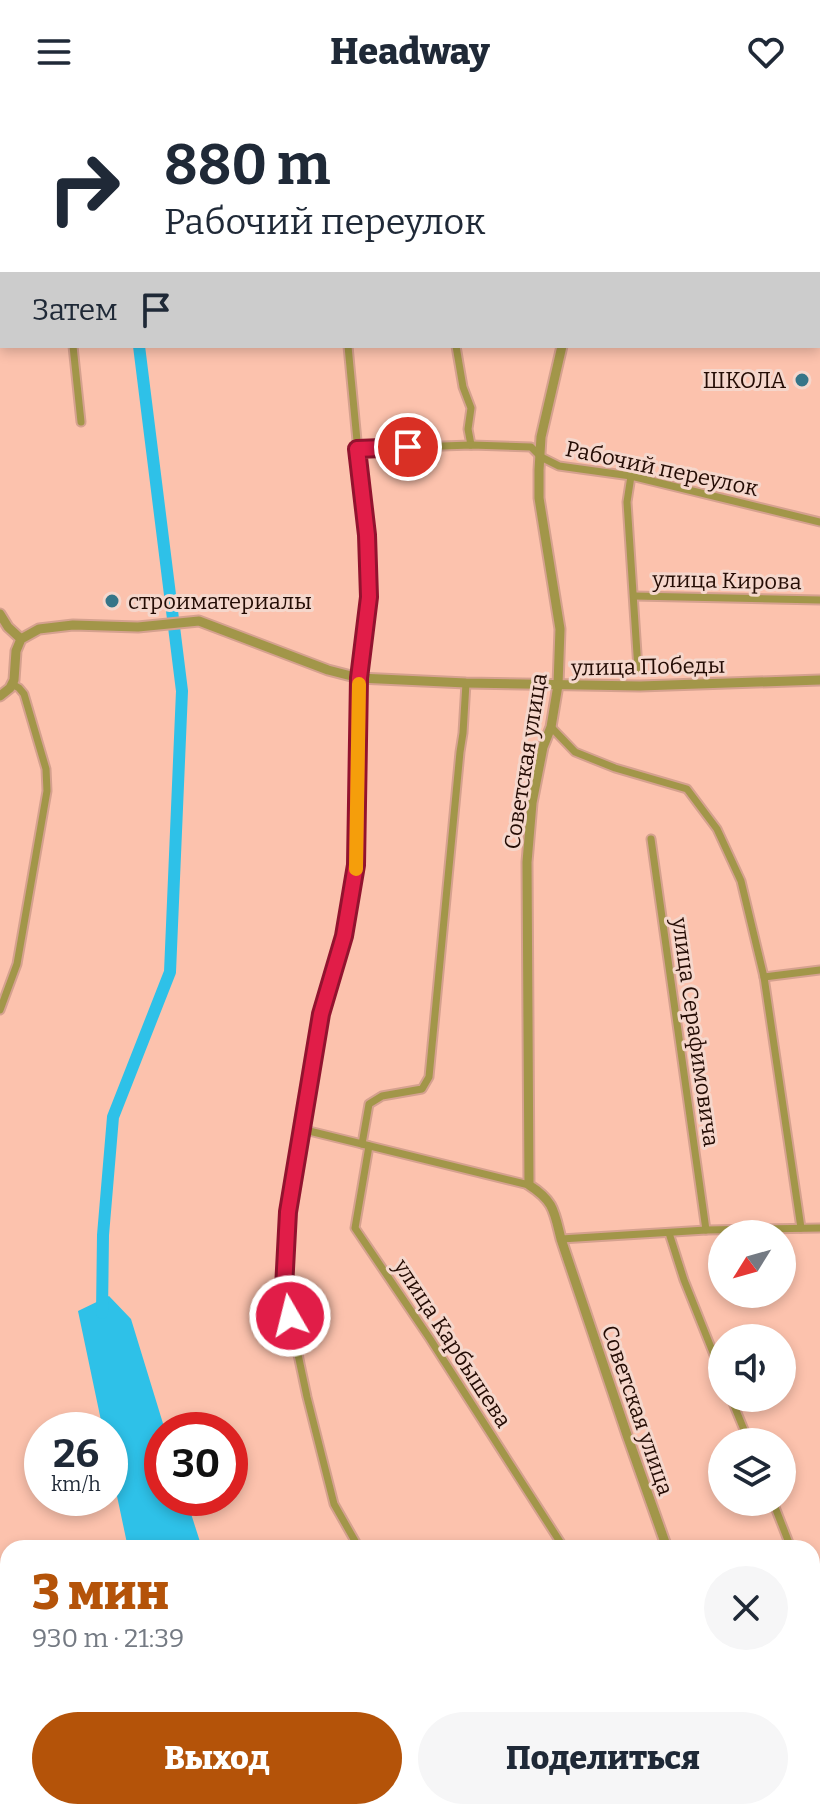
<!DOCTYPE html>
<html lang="ru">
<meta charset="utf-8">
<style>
body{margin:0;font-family:Bitter,serif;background:#f6f6f7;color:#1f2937;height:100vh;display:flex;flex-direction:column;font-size:30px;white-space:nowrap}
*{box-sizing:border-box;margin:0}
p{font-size:26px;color:#747a83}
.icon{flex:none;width:44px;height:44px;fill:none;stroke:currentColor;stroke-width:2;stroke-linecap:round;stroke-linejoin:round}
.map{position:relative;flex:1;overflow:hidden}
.panel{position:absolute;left:0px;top:1436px;width:820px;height:280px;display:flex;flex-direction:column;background:#fff;border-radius:24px 24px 0 0;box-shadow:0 4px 12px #0003}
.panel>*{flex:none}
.banner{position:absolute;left:0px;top:0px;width:820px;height:244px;box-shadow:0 4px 12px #0003;background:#fff;color:#1f2937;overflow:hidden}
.needle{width:52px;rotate:233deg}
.buttons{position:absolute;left:708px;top:1116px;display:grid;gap:16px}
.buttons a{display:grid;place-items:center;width:88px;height:88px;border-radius:50%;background:#fff;box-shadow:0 4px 12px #0003;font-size:40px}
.speed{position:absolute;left:24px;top:1308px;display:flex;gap:16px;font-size:40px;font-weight:700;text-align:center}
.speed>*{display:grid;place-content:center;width:104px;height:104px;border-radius:50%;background:#fff;box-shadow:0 4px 12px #0003;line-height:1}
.speed small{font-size:20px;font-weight:400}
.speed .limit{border:12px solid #d22;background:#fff;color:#111}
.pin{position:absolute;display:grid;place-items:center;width:68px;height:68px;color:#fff;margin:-34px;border:4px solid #fff;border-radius:50%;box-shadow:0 2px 8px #0007}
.me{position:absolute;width:88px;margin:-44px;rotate:352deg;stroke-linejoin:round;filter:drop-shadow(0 0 6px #0008)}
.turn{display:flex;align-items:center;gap:28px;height:168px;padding:0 32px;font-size:36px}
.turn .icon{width:104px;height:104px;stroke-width:2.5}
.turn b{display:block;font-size:56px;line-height:68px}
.then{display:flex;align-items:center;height:76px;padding:0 32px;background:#0003;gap:16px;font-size:30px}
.round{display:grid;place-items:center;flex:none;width:84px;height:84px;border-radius:42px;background:#f6f6f7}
.head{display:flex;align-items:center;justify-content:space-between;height:136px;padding:0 32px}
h1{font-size:48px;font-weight:800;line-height:60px;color:#b45309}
.primary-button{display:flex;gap:16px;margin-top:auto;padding:16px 32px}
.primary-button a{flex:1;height:92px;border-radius:48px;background:#b45309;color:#fff;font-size:32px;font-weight:800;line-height:92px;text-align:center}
.primary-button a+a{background:#f6f6f7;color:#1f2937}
header{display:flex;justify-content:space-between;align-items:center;height:104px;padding:0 32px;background:#fff;font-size:36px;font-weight:800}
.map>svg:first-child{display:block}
.water{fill:#2ec1e8}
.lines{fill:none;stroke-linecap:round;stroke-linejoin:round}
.river{stroke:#2ec1e8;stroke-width:12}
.minor-casing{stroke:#d5a18f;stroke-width:11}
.tertiary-casing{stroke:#d5a18f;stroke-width:13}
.minor{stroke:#a29649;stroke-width:7}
.tertiary{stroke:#a29649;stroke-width:9}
.route-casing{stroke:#92132f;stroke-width:20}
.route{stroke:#e11d48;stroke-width:14}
.slow{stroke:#f59e0b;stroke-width:14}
.poi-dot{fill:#357588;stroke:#f5d7cc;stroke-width:3}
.labels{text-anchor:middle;stroke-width:6;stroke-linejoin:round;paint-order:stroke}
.poi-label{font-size:22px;fill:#240c04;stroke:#f5d7cc;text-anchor:end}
.street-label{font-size:22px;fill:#240c04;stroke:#f5d7cc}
</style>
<header><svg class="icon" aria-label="menu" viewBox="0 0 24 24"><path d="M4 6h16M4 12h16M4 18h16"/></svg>Headway<svg class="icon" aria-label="heart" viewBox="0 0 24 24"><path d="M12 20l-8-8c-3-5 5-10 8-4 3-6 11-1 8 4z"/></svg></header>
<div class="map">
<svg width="820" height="1716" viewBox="0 0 820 1716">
<rect width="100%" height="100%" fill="#fcc2ad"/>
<!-- water -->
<g class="water">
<path d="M109,1192l22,23 34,111h-3v68h24l16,50h-74l-18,-85v-33h-7l-25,-119z"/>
<path d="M216,1708h52l2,8h-51z"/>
</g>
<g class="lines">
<!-- river -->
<g class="river">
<path d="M89,0l1,2"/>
<path d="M102,1209l1,-78 10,-118 57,-145 12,-281 -43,-345"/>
</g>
<defs>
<g id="minor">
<path d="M19,0l1,2"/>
<path d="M263,0l1,2"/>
<path d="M570,0l1,2"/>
<path d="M762,0l2,2"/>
<path d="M125,2l5,-2"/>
<path d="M0,49l2,-1"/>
<path d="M818,52l2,-1"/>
<path d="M818,64l2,7"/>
<path d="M818,103h2"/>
<path d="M818,197h2"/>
<path d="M73,242l8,76"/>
<path d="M348,242l21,221v30l-10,81 -3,187 -12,71 -23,78 -33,198 -4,76 23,109 27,107 25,44"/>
<path d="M456,242l7,41 8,21 -3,21 3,16"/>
<path d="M357,345l114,-4 60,2 10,10 18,9 72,10 189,46"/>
<path d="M631,372l-4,26 11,167"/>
<path d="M634,492l186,4"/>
<path d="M551,623l24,25 40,16 72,21 30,40 24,52 23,96 37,251"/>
<path d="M651,735l55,391"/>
<path d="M764,873l56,-7"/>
<path d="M0,906l17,-46 30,-173 -1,-22 -22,-75 -5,-6 -7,-4"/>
<path d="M301,1025l228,56"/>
<path d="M362,1040l7,-40 13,-8 40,-7 7,-12 31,-325 3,-19 3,-50"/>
<path d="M369,1042l-14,82 75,111 134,209"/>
<path d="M669,1129l15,47 38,95"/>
<path d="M561,1135l145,-9 114,-2"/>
<path d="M731,1294l18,44"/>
<path d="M773,1398l18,46"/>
<path d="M812,1496l8,20"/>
<path d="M0,1678l8,29"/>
<path d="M8,1708l3,8"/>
<path d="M453,1708l5,8"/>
<path d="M670,1708l9,8"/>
</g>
<g id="tertiary">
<path d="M452,0l1,2"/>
<path d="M562,242l-21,91 -2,33v28l21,131 -2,56 -7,42 -8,20 -11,56 -5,59 2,323c25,16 25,26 32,54l66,196 40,113"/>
<path d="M0,510l8,13 13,12"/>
<path d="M0,592l10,-8 4,-8 2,-29 5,-12 18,-10 34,-4 65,2 61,-6 129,49 31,8 107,5 174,3 180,-6"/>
<path d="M755,1708l4,8"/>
</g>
</defs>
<!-- minor casing -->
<use href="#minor" class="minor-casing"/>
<!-- tertiary casing -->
<use href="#tertiary" class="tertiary-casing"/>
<!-- minor -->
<use href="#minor" class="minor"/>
<!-- tertiary -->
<use href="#tertiary" class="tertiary"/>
</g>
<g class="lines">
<defs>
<path id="route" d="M290,1212l-6,-28 4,-76 33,-198 23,-78 12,-71 3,-187 10,-81 -2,-62 -10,-86 51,-2"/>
</defs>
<!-- route casing -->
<use href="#route" class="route-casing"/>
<!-- route -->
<use href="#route" class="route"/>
<!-- slow -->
<path class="slow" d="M356,765l3,-185"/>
</g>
<!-- markers -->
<g class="poi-dot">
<circle cx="802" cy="276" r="8"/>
<circle cx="112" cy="497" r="8"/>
</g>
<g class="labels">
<!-- poi labels -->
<g class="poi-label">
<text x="786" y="284">ШКОЛА</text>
<text x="128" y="505" text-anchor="start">строиматериалы</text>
</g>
<!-- street labels -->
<g class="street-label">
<text transform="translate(662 364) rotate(12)" y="8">Рабочий переулок</text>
<text transform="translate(727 476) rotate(1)" y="8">улица Кирова</text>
<text transform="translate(648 562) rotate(-1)" y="8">улица Победы</text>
<text transform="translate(525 657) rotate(-81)" y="8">Советская улица</text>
<text transform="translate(696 928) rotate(82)" y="8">улица Серафимовича</text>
<text transform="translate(453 1239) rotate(57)" y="8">улица Карбышева</text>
<text transform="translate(638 1306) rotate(71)" y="8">Советская улица</text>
</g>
</g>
</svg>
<div class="buttons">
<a><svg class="needle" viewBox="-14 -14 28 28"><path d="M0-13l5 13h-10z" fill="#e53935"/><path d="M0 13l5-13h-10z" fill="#747a83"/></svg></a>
<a><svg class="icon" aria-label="sound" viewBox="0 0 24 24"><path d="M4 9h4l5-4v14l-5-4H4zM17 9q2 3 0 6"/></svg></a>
<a><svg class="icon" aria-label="layers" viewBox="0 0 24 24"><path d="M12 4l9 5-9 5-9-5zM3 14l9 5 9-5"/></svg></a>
</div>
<div class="speed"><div>26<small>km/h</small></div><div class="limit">30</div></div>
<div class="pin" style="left:408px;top:343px;background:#d93025"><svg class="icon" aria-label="arrive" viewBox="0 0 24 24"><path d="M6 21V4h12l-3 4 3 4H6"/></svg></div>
<svg class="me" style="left:290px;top:1212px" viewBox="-20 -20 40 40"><circle r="17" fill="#e11d48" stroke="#fff" stroke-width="3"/><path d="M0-11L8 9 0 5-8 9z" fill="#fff"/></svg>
<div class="banner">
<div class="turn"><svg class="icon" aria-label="right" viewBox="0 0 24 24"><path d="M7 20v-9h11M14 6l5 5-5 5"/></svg><div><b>880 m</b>Рабочий переулок</div></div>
<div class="then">Затем<svg class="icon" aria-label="arrive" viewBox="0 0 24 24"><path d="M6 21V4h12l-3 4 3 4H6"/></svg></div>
</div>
<section class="panel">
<div class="head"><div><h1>3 мин</h1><p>930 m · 21:39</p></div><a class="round"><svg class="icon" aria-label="close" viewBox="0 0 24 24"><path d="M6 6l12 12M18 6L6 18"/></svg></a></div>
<div class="primary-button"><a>Выход</a><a>Поделиться</a></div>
</section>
</div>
